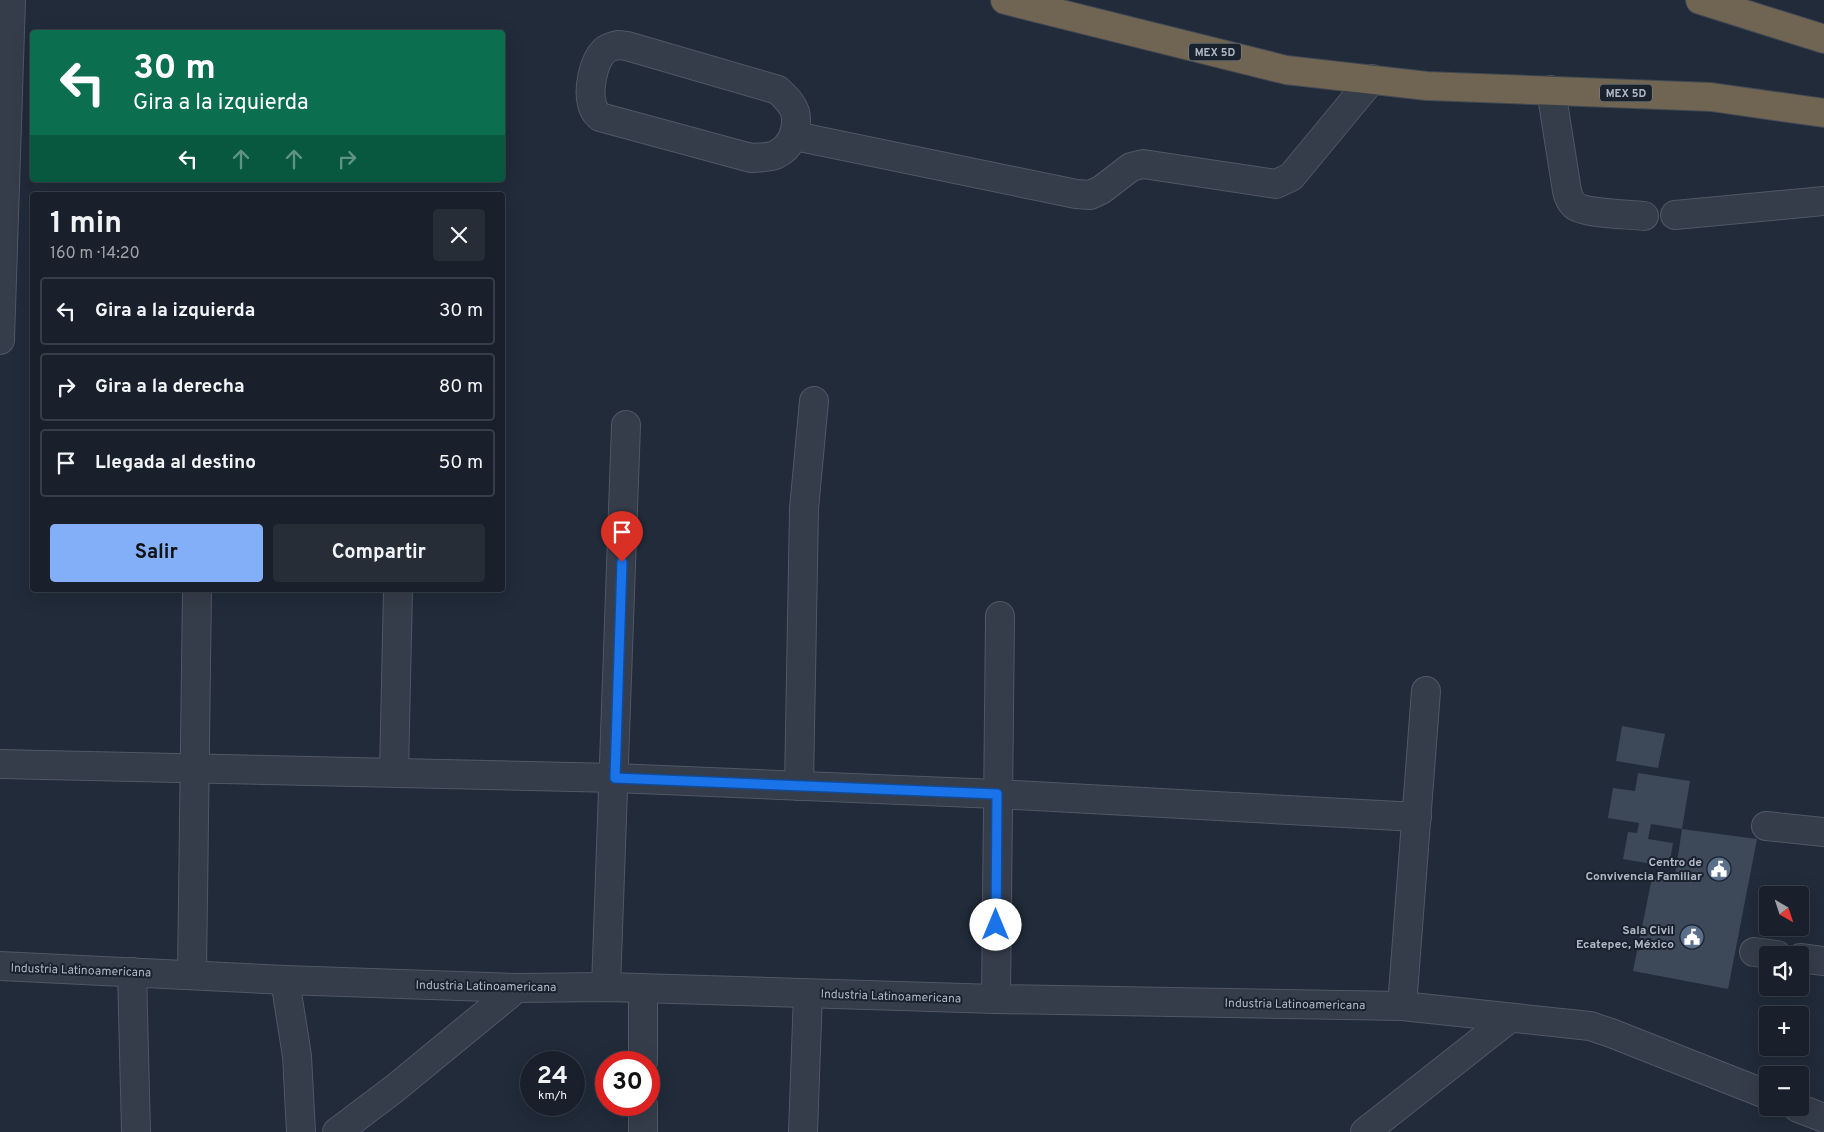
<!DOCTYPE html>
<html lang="es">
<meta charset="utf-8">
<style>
body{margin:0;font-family:Overpass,sans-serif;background:#262d37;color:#f1f3f6;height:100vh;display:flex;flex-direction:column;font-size:19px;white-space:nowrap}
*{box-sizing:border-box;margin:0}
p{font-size:16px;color:#9fa3a9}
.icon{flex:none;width:28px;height:28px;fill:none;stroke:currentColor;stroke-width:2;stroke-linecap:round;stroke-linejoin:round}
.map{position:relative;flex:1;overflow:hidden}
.details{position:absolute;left:30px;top:192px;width:475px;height:400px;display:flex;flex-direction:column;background:#19202b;border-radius:5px;box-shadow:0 5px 20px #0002,0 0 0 1px #373e47}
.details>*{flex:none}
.banner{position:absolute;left:30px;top:30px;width:475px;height:152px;border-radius:5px;box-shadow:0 5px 20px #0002,0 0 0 1px #373e47;background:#0b6e4f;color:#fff;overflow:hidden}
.needle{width:32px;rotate:141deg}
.fabs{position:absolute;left:1759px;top:886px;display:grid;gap:10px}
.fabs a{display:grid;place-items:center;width:50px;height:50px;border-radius:5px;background:#19202b;box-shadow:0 5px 20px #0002,0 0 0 1px #373e47;font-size:25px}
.speed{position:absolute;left:520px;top:1051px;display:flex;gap:10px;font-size:25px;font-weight:700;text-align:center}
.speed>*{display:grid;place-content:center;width:65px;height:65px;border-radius:50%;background:#19202b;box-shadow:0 5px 20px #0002,0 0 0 1px #373e47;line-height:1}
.speed small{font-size:12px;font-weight:400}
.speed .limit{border:8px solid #d22;background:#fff;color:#111}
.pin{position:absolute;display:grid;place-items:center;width:42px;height:42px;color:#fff;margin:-51px -21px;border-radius:50% 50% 50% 0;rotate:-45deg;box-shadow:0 0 5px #0007}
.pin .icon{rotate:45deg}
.me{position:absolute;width:55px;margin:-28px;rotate:0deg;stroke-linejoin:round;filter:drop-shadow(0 0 4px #0008)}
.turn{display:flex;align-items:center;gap:18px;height:105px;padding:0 20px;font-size:22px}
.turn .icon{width:65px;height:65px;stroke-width:2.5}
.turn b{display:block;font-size:35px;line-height:42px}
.lanes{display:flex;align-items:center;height:48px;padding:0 20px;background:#0003;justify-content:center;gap:25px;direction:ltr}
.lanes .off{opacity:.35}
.round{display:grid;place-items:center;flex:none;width:52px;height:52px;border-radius:5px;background:#262d37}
.headline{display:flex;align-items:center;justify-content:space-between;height:85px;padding:0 20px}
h1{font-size:30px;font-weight:700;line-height:38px}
.button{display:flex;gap:10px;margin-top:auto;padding:10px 20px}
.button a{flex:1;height:58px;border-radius:5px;background:#83aff8;color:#111;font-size:20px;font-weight:700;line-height:58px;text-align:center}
.button a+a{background:#262d37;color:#f1f3f6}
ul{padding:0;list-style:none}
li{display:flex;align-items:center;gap:15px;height:68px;margin:0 10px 8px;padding:0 10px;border:2px solid #373e47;border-radius:5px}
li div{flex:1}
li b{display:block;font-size:19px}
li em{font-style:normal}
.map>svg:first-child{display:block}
.building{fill:#3d4959}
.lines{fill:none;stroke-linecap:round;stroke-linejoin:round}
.minor-casing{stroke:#505864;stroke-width:30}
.highway-casing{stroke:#404854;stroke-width:30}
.minor{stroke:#353d4a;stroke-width:28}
.highway{stroke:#706452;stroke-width:28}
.route-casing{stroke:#114b97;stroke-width:12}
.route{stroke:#1a73e8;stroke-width:9}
.labels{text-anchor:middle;stroke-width:4;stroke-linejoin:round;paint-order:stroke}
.shield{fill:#1a222e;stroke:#838b98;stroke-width:1}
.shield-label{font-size:11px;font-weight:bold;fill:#b0b8c6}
.poi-label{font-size:12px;font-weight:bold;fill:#b0b8c6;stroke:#1a222e;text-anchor:end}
.street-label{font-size:12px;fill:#b0b8c6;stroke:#1a222e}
</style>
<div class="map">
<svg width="1824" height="1132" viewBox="0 0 1824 1132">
<rect width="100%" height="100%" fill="#212b39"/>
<!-- building -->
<g class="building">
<path d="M1622,726l43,8 -7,34 -42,-7z"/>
<path d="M1638,773l52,8 -8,48 75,10 -29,150 -95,-18 19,-93 22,4 8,-53 -31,-5 -3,15 25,4 -4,24 -46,-8 5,-27 9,1 2,-10 -31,-5 5,-30 22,3z"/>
</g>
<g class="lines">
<defs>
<g id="minor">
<path d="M618,45l9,1 151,44c7,7 14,13 17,22 4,18 -4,36 -20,43 -7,3 -16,2 -24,3l-151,-41c-4,-4 -7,-7 -8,-13 -4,-15 1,-42 12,-53 4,-4 9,-5 14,-6z"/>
<path d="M1551,90l16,101c1,5 3,10 7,14 10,9 55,9 70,11"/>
<path d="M795,136l281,58 14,1 11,-5 30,-23 12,-3 133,20 15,-7 81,-98"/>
<path d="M1675,215l149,-14"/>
<path d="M0,340l11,-340"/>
<path d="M0,764l615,14 382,16 420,23"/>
<path d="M394,772l4,-182"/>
<path d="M799,786l5,-277 10,-108"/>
<path d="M1766,826l58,6"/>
<path d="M1754,952l23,3"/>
<path d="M1800,958l24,3"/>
<path d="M0,966l285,14 232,8 89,-1 390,12 406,7 188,20 21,7 157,62"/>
<path d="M132,972l4,160"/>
<path d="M192,974l5,-384"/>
<path d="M285,980l12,76 4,76"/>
<path d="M606,987l20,-562"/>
<path d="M643,989v73"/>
<path d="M996,999l4,-383"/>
<path d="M1402,1006l24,-315"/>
<path d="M643,1105v27"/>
<path d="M1798,1108l26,10"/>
<path d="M337,1132l57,-43 123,-101"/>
<path d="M803,1132l5,-138"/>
<path d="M1365,1132l145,-114"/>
</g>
<g id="highway">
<path d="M1005,0l281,70 141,16 284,11 113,16"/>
<path d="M1700,0l124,39"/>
</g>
</defs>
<!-- minor casing -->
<use href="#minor" class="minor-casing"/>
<!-- highway casing -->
<use href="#highway" class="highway-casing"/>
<!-- minor -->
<use href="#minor" class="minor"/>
<!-- highway -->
<use href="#highway" class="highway"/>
</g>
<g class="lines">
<defs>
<path id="route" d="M622,562l-7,216 382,16 -1,131"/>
</defs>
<!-- route casing -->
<use href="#route" class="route-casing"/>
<!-- route -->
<use href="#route" class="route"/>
</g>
<!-- icons -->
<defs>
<symbol id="civic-disc" viewBox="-11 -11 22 22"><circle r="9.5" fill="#5c6f8a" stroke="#1a222e"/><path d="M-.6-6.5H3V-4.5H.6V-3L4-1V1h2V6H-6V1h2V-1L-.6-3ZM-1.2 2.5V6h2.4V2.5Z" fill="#fff"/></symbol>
</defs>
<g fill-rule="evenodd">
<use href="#civic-disc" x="1705" y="855" width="28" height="28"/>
<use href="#civic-disc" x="1678" y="923" width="28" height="28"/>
</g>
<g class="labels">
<!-- shield labels -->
<g class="shield">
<rect x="1189" y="43.5" width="52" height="17" rx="4"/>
<rect x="1600" y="84.5" width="52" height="17" rx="4"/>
</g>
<g class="shield-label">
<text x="1215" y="56">MEX 5D</text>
<text x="1626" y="97">MEX 5D</text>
</g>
<!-- poi labels -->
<g class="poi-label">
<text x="1702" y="866">Centro de<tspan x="1702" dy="14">Convivencia Familiar</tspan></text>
<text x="1674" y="934">Sala Civil<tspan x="1674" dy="14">Ecatepec, México</tspan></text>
</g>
<!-- street labels -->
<g class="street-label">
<text transform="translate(81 970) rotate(2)" y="4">Industria Latinoamericana</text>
<text transform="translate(486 986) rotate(1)" y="4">Industria Latinoamericana</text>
<text transform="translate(891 996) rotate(2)" y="4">Industria Latinoamericana</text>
<text transform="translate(1295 1004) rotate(1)" y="4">Industria Latinoamericana</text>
</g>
</g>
</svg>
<div class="fabs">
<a><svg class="needle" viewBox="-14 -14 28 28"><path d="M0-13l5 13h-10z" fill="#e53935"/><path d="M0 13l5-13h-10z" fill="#9fa3a9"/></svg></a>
<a><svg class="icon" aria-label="sound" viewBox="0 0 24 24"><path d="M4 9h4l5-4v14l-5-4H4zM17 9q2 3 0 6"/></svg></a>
<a>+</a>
<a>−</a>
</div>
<div class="speed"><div>24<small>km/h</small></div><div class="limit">30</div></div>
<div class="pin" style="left:622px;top:562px;background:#d93025"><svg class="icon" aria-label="arrive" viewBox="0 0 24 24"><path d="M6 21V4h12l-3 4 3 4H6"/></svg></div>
<svg class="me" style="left:996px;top:925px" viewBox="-20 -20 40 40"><circle r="19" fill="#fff"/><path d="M0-13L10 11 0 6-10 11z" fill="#1a73e8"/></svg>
<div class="banner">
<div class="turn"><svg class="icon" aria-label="left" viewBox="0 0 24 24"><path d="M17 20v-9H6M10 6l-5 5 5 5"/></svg><div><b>30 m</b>Gira a la izquierda</div></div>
<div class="lanes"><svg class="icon" aria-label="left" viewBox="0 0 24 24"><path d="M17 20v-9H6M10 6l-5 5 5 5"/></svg><svg class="icon off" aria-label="ahead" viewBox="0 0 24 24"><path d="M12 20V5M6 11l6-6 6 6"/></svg><svg class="icon off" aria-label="ahead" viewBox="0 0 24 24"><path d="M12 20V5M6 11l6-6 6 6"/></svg><svg class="icon off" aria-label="right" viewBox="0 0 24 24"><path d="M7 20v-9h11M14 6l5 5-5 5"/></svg></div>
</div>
<section class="details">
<div class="headline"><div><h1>1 min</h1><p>160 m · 14:20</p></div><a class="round"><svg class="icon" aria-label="close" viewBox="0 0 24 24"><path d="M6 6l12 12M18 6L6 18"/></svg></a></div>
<ul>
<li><svg class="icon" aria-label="left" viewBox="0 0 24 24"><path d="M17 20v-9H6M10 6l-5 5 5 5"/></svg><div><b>Gira a la izquierda</b></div><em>30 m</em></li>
<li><svg class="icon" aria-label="right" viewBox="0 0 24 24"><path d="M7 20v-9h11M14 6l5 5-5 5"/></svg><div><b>Gira a la derecha</b></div><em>80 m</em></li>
<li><svg class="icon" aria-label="arrive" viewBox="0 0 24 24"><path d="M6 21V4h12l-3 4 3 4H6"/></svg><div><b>Llegada al destino</b></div><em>50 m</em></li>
</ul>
<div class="button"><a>Salir</a><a>Compartir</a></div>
</section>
</div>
